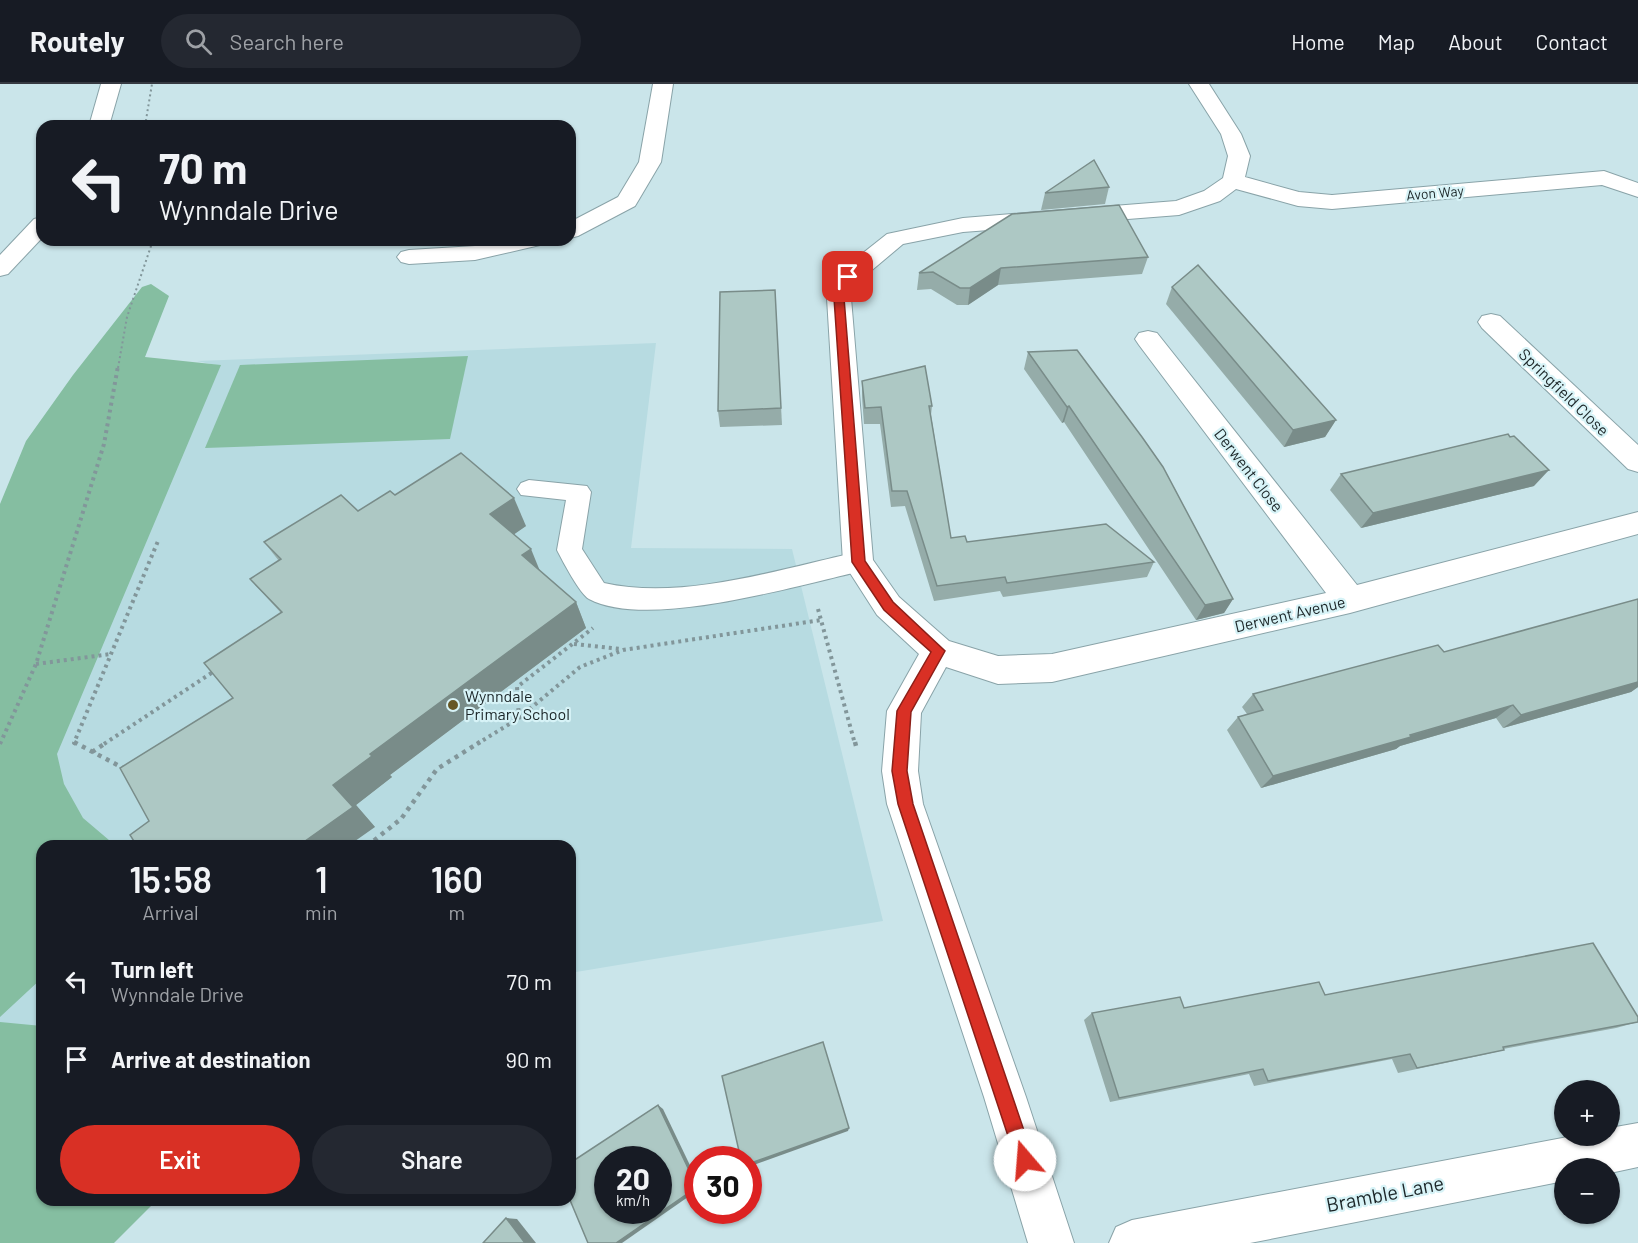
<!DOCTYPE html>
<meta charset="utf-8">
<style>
body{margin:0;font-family:Barlow,sans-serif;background:#242831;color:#f1f3f6;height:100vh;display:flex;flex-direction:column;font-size:22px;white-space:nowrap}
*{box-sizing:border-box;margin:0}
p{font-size:20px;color:#9ea1a6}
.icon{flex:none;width:33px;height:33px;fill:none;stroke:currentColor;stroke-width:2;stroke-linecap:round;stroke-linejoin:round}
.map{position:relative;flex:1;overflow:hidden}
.drawer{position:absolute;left:36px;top:756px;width:540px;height:366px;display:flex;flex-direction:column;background:#171b24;border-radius:18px;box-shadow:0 2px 4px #0004}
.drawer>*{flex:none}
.top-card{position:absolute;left:36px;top:36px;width:540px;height:126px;border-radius:18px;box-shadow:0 2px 4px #0004;background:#171b24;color:#f1f3f6;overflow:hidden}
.buttons{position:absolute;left:1554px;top:996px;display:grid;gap:12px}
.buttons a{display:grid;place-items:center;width:66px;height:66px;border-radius:50%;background:#171b24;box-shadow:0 2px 4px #0004;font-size:30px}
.speed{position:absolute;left:594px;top:1062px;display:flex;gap:12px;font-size:30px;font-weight:700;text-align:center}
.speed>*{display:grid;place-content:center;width:78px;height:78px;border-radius:50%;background:#171b24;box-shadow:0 2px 4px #0004;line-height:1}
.speed small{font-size:15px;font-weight:400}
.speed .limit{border:9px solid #d22;background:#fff;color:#111}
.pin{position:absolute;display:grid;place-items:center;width:51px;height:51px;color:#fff;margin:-26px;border-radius:12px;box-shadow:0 3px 9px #0006}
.me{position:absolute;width:66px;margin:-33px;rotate:342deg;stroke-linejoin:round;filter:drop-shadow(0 0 4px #0008)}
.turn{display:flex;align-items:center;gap:21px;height:126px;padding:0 24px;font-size:27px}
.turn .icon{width:78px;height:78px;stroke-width:2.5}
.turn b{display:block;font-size:42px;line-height:51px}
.eta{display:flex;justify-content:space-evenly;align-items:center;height:102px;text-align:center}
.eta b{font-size:36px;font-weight:600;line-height:42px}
.button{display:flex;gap:12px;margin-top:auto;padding:12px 24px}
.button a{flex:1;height:69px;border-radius:36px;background:#d93025;color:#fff;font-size:24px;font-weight:600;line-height:69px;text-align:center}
.button a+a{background:#242831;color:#f1f3f6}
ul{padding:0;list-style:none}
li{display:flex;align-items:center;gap:18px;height:78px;padding:0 24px}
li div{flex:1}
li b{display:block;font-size:22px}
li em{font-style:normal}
header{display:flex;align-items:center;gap:36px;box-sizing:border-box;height:84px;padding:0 30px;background:#171b24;border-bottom:2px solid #363941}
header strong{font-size:28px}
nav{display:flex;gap:33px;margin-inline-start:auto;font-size:21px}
.search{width:420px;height:54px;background:#242831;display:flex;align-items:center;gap:15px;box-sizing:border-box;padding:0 21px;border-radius:33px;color:#9ea1a6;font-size:22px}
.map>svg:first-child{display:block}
.built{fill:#b7dbe1}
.green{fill:#85bea1}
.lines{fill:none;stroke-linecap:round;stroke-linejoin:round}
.service-casing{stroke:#89a3a8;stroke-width:2}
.minor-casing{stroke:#89a3a8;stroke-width:2}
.path-far2{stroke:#82969a;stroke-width:2;stroke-dasharray:2 3;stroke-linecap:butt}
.path-far1{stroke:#82969a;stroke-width:4;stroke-dasharray:3 4;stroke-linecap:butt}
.path{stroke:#82969a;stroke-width:4.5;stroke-dasharray:4 5;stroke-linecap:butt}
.service{fill:#fff;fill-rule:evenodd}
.minor{fill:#fff;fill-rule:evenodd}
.wall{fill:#95aca9}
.shaded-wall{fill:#798c89}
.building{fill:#adc8c4;stroke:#798c89;stroke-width:1.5;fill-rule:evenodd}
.route{fill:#d93025;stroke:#8d1f18;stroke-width:1.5}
.poi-dot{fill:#675725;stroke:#d7f3f7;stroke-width:2}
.labels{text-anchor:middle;stroke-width:4.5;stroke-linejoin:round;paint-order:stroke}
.far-street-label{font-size:14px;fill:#1b2527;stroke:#d7f3f7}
.street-label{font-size:16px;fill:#1b2527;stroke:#d7f3f7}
.poi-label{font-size:16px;fill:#1b2527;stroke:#d7f3f7;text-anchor:start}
.near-street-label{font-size:20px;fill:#1b2527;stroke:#d7f3f7}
</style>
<header>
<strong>Routely</strong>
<div class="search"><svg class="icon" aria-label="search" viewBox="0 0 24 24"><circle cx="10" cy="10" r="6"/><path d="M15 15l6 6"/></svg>Search here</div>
<nav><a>Home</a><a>Map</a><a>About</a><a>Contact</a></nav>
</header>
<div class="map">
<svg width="1638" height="1159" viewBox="0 0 1638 1159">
<rect width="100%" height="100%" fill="#cae5ea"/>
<!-- built -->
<path class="built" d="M656,259l-25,205 161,1 91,372 -313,52v-127h-528v213l-42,7v-175l97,-235 123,-290 -23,-5z"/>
<!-- green -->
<g class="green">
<path d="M151,200l18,12 -24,61 76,8 -164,389 7,30 19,34 33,28h-74v132l-42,39v-513l26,-63 47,-66 69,-88z"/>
<path d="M468,272l-18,83 -245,9 35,-83z"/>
<path d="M0,938l42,4v174h115l-43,43h-114z"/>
</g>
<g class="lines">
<defs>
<path id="service" d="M529,396l58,6 4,6 -9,57 22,34c79,18 176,-14 254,-31l9,3 4,7 -4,7 -9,3c-64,14 -210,58 -269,27 -9,-5 -27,-39 -32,-49l9,-50 -45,-5 -4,-6 4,-6z"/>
<g id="minor">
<path d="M101,0h20l-12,42h-20z"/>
<path d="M653,0h20l-12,78 -23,39 -3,5 -57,30 -8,2v-16l48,-25 21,-35z"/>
<path d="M1189,0h20l32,50 9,22 -5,21 54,15 33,3 272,-24 34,12v14l-36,-12 -270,24 -34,-3 -62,-17 -16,12 -41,14 -216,17 -60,12 -44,37 -8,17 22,262 26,37 50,44 49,15 54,-2 274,-61 -187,-248 -4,-6 4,-6 9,-2 9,2 200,252 281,-73v22l-288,79 -298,69 -54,2 -52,-17 -25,46 -3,58 5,33 103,293 48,146h-46l-44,-146 -97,-293 -5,-33 5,-60 32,-57 -42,-39 -34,-53 -16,-264 12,-26 48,-38 76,-16 213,-17 28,-10 19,-13 5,-22 -7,-22z"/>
<path d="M42,133v21l-34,36 -8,2v-21l34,-36z"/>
<path d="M501,156h43l-4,5 -65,15 -66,4 -8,-2 -4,-5 4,-5 8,-2 66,-4z"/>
<path d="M1491,230l9,2 138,129v27l-10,-3 -146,-141 -4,-6 4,-6z"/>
<path d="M1638,1039v44l-28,6v-5h-46v13l-314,62h-141l7,-16 16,-7 441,-84h37v-8z"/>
</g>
</defs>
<!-- service casing -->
<use href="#service" class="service-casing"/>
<!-- minor casing -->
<use href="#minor" class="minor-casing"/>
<!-- path-far2 -->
<g class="path-far2">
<path d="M145,42l7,-42"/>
<path d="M118,284l9,-51 26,-77"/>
</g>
<!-- path-far1 -->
<g class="path-far1">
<path d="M818,525l37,135"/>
<path d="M574,560l46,5"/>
<path d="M36,580l75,-10"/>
<path d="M519,634l-2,-31 76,-59"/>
<path d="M0,660l36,-80 68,-220 14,-78"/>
<path d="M76,660l-2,-1 84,-202"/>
<path d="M104,660l112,-74"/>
<path d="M477,660l42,-26 61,-51 43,-17 198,-30"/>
</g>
<!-- path -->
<g class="path">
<path d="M74,658l51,27"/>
<path d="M855,658l1,4"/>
<path d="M92,668l15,-10"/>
<path d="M367,762l34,-27 36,-50 43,-27"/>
</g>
<!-- service -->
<use href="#service" class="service"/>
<!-- minor -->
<use href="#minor" class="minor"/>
</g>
<!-- wall -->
<g class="wall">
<path d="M1109,103l-4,17 -64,6 4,-17z"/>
<path d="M1148,173l-6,17 -144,11 -30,20h-11l-26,-16 -14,1 2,-17z"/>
<path d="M1172,203l164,133 -11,17 -41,10 -118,-143z"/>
<path d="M775,206l7,135 -62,2 -2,-16z"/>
<path d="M1028,268l205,247 -9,14 -28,7 -132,-198 -2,1 -38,-54z"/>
<path d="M862,297l70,25 -1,9 20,123 16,4 187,20 -7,15 -144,20 -3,-6 -66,10 -29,-95 -14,1 -11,-83h-16l-2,-27z"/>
<path d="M1341,390l193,12 -173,42 -31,-38z"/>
<path d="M358,427l168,15 -12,8 26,37 36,31 10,26 -196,147 2,2 -36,28 19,22 -226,-6 84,-123 48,-85 -31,-34 29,-18 -15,-19z"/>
<path d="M1638,515v88l-7,5 -128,36 -7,-10 -96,28 -4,3 -135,39 -34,-58 11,-13 9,-3 -5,-7 11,-13 191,-42z"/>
<path d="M1325,911l313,27 -22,6 -113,21 1,1 -21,5 -85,18 -6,-14 -138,27 -5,-12 -139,28 -26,-82 8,-7 92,-5z"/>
</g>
<!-- shaded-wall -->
<g class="shaded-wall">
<path d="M1001,184l-3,17 -30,20 2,-17z"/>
<path d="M1069,322l-5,16 -2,1 5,-16z"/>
<path d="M1336,336l-11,17 -41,10 9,-17z"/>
<path d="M1549,386l-15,16 -173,42 12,-15z"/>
<path d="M514,414l12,28 -23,16 -13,-28z"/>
<path d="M531,465l11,27 -20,-21z"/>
<path d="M1233,515l-9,14 -28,7 9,-15z"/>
<path d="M576,518l10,26 -196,147 2,2 -36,28 19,22 -27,19h-50l35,-61 37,-31z"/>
<path d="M1638,598v5l-7,5 -128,36 18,-13z"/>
<path d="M1513,621l-17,13 -96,28 -4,3 -135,39 12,-12z"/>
<path d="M658,1021l5,4 35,73v8l-76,53h-6z"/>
<path d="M849,1044l-1,3 -100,36v-3z"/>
<path d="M506,1134l11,1 19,24h-11z"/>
</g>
<!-- building -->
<g class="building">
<path d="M1094,76l15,27 -64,6z"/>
<path d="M1119,121l29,52 -147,11 -31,20h-10l-27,-16 -14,1 93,-59z"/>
<path d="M1198,181l138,155 -43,10 -121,-143z"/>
<path d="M775,206l6,118 -63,3 2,-119z"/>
<path d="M1077,266l65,87 21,30 70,132 -28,6 -136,-199 -2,1 -39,-55z"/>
<path d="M925,282l7,40h-3l22,132 14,-2 2,6 139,-18 48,38 -147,21 -2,-6 -68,9 -30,-95h-15l-11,-84 -16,1 -3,-27z"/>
<path d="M1508,350l2,3 4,-1 35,34 -176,43 -32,-39z"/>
<path d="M461,369l53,45 -24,16 41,35 -9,6 54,47 -206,152 2,2 -39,29 20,22 -55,39h-161l-7,-11 19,-14 -29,-53 113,-70 -29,-35 78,-51 -32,-33 31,-20 -17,-17 77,-47 17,16 32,-20 5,4z"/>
<path d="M1638,515v83l-117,33 -8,-10 -103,30 1,2 -138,39 -35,-59 25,-7 -10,-16 185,-49 6,7z"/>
<path d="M1593,859l45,74v5l-135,25 1,3 -87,18 -7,-14 -142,27 -5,-12 -144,29 -27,-85 88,-16 4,11 135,-26 6,13z"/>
<path d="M823,958l26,86 -101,36v-4h-7l-19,-84z"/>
<path d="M658,1021l39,82 -81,56h-28l-18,-43v-37zM608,1076h50v50h-50z"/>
<path d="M506,1134l19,25h-42z"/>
</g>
<!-- route -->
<path class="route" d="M848,190l5,3 -9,21 21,263 28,41 52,49 -34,61 -4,59 6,33 121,356 -3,6 -6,3 -7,-3 -2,-6 -118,-356 -6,-33 5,-60 34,-59 -47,-42 -32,-48 -18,-264 9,-21z"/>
<!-- markers -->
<circle class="poi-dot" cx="453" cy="621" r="6"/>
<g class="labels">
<!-- far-street labels -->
<g class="far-street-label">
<text transform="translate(1435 109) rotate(-5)" y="5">Avon Way</text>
</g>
<!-- street labels -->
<g class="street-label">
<text transform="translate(1564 308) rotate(44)" y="6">Springfield Close</text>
<text transform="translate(1249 386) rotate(52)" y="6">Derwent Close</text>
<text transform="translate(1290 530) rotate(-13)" y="6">Derwent Avenue</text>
</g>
<!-- poi labels -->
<g class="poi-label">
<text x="465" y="618">Wynndale<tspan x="465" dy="18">Primary School</tspan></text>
</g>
<!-- near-street labels -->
<g class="near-street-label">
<text transform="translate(1385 1110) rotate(-11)" y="7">Bramble Lane</text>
</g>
</g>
</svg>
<div class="buttons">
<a>+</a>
<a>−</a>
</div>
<div class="speed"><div>20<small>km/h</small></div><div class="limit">30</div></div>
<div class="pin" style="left:848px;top:193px;background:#d93025"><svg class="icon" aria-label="arrive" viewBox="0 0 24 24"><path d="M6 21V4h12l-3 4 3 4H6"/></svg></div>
<svg class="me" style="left:1025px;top:1076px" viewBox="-20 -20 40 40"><circle r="19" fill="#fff"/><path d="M0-13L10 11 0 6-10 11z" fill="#d93025"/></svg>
<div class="top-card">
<div class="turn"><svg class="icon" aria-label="left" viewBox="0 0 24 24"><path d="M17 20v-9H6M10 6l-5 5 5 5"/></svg><div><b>70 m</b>Wynndale Drive</div></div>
</div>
<section class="drawer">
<div class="eta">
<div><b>15:58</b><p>Arrival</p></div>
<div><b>1</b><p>min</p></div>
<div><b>160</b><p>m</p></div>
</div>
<ul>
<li><svg class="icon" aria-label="left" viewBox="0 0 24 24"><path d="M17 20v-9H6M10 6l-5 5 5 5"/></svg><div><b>Turn left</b><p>Wynndale Drive</p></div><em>70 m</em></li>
<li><svg class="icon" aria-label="arrive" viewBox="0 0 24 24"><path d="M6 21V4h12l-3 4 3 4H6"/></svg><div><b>Arrive at destination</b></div><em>90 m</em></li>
</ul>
<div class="button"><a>Exit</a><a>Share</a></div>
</section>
</div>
